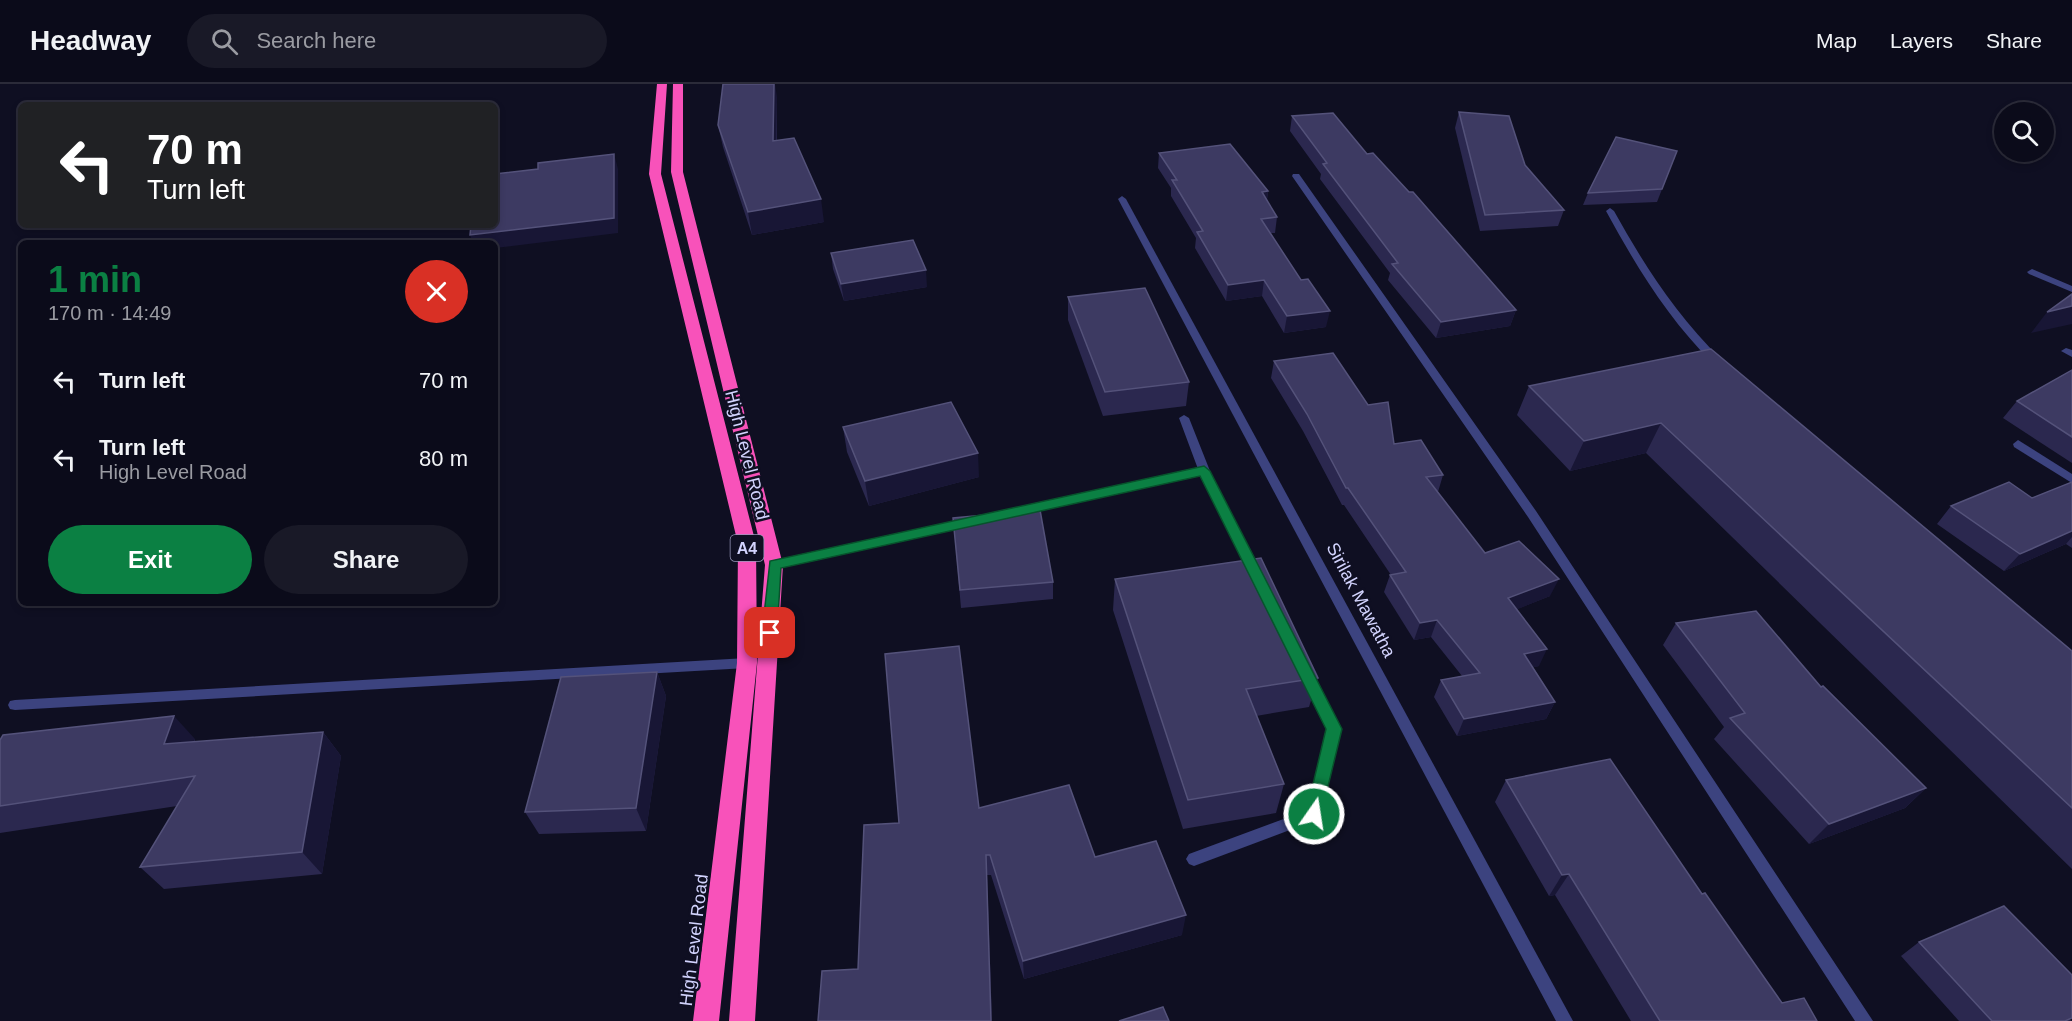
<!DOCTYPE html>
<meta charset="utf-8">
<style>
body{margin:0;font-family:Arial,sans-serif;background:#191927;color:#f1f3f6;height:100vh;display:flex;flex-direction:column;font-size:22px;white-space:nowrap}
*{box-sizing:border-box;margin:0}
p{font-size:20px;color:#9a9ba2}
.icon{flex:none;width:33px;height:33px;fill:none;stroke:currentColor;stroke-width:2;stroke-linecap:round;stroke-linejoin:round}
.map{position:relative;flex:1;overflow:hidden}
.panel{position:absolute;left:18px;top:156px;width:480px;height:366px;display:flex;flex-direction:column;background:#0b0b1a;border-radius:9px;box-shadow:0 3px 9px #0003,0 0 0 2px #2b2b39}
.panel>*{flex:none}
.hud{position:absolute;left:18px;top:18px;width:480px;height:126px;border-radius:9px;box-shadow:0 3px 9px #0003,0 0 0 2px #2b2b39;background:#202124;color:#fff;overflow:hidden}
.tools{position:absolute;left:1994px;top:18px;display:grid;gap:12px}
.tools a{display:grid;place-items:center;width:60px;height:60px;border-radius:50%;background:#0b0b1a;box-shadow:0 3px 9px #0003,0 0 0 2px #2b2b39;font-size:30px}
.pin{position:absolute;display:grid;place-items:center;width:51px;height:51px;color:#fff;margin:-26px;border-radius:12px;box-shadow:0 3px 9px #0006}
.me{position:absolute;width:66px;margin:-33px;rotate:13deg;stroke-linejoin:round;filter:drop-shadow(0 0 4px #0008)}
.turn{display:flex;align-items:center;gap:21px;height:126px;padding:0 30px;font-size:27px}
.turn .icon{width:78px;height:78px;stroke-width:2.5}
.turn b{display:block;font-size:42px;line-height:51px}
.round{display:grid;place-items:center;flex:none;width:63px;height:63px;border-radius:32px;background:#191927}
.summary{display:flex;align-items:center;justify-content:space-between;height:102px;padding:0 30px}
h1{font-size:36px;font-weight:800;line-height:45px;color:#0b8043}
.primary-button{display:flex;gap:12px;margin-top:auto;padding:12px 30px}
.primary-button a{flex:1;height:69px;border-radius:36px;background:#0b8043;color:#fff;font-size:24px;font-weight:800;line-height:69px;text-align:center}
.primary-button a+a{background:#191927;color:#f1f3f6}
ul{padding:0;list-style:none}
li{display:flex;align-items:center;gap:18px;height:78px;padding:0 30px}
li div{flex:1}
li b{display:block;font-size:22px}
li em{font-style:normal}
header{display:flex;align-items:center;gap:36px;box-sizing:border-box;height:84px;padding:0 30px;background:#0b0b1a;border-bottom:2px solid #2b2b39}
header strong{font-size:28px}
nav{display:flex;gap:33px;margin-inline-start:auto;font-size:21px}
.search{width:420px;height:54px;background:#191927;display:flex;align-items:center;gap:15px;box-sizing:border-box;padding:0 21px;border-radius:33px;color:#9a9ba2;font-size:22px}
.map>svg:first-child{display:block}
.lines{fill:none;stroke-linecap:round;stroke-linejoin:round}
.street{fill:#3c437f;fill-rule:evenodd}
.highway{fill:#f852ba;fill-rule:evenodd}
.wall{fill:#2b284f}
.shaded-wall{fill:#181635}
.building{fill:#3d3a62;stroke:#54527a;stroke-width:1.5}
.route{fill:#0b8043;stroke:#07532c;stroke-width:1.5}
.labels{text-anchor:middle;stroke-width:5;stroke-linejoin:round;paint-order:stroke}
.shield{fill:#0f0f22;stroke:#9898bb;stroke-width:1.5}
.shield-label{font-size:16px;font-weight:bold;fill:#d2d3fd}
.street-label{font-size:18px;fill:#d2d3fd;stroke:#0f0f22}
</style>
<header>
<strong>Headway</strong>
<div class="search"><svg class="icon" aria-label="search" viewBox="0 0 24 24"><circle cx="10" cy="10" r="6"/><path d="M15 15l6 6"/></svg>Search here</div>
<nav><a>Map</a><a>Layers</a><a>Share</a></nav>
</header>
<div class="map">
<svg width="2072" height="937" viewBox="0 0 2072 937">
<rect width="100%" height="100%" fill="#0f0f22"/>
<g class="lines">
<!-- street -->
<g class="street">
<path d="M1293,90h6l237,337 337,510h-18l-327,-504 -236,-341z"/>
<path d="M1122,112l4,3 447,822h-17l-438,-822z"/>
<path d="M1610,124l4,3c30,54 62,104 107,148v4h-8c-45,-44 -77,-97 -107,-152z"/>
<path d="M2032,185l40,17v6l-43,-18 -2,-2z"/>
<path d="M2066,264l6,2v7l-11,-6z"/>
<path d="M1184,331l5,3 21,53 52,104 -2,3h-8l-51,-103 -203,45 -6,-4 6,-4 200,-43 -19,-51z"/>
<path d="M2018,356l54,34v9l-58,-36 -1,-3z"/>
<path d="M969,434l6,4 -2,3 -199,44 -6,-4 6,-4z"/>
<path d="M747,574l5,1 2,4 -2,4 -5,1 -732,42 -5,-1 -2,-4 2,-4 5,-1z"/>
<path d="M1307,587l5,1 29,57 -22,90 -125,47 -5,-2 -3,-5 3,-5 119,-44 19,-81 -27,-53 2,-4z"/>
</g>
<!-- highway -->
<g class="highway">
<path d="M657,0h10l-6,90 95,370 1,119 -38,358h-26l44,-358 1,-119 -89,-370z"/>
<path d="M673,0h10v88l100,393 -28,456h-26l36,-456 -94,-393z"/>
</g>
</g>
<!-- wall -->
<g class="wall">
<path d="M777,13v43l47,82 -72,13 -29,-88 -5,-22z"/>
<path d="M1459,28l66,53 39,45 -6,16 -78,5 -25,-103z"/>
<path d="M1292,32l75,38 149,156 -6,16 -74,12 -48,-58 2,-7 -70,-94 1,-5 -31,-43z"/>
<path d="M1677,67l-20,51 -74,3 5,-12z"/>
<path d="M1159,69l109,38 -1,9 10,17 -2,16h-5l56,94 -42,6 -22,-37 -36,5 -31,-53 1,-10 -25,-42v-8l-13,-20z"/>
<path d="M831,169l96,34 -83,14 -11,-32z"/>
<path d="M1068,213l121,85 -3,24 -83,10 -35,-96z"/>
<path d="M1711,265l361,302v218l-426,-416 -76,18 -53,-56 12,-29z"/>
<path d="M1274,277l120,83 49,31 -5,17 47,61 65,43 -33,13 22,57 -6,1 22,35 -9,17 -89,17 -23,-39 7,-17 21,-4 -31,-39 -17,3 -30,-48 6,-17h1l-47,-70h-2l-39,-74 -32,-53z"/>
<path d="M2072,286v93l-69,-45 14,-17z"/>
<path d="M843,343l136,50 -110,29 -22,-54z"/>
<path d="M2072,398v66l-6,-4 -62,27 -67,-47 14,-18 81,-8z"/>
<path d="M953,434l100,64v17l-92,9z"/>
<path d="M1115,495l203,99 -9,29 -53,9 28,68 -8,29 -93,16 -70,-219z"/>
<path d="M1676,539l145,64 105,101 -21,20 -96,36 -95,-105 10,-12 -61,-82z"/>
<path d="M657,588l9,24 -20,135 -107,3 -14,-22z"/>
<path d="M323,648l18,24 -19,118 -158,15 -24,-22 37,-61 -177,27v-27l195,-67v3z"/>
<path d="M1506,696l196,114 80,109 35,18h-186l-76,-126 -6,1 -54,-94z"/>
<path d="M979,724l116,49 87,78 -158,44 -33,-104h-4l5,146h-174l40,-52 41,-146z"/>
<path d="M1919,858l153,79h-113l-58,-65z"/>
</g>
<!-- shaded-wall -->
<g class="shaded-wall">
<path d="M774,0h1l2,13 -1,66 -3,-22z"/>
<path d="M614,70l4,15v64l-123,15v-5h-22l-3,-8z"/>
<path d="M1268,107l-2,16 -4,-15z"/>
<path d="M821,115l3,23 -72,13 -4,-23z"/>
<path d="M926,186l1,17 -83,14 -3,-17z"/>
<path d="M1264,196l-2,16 -36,5 2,-16z"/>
<path d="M2072,222v18l-41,9 16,-21z"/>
<path d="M1516,226l-6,16 -74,12 5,-16z"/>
<path d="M1330,227l-4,16 -42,6 3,-17z"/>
<path d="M1661,339l-15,30 -76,18 14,-30z"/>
<path d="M978,369l1,24 -110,29 -4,-25z"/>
<path d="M2072,447v6l-6,7 -62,27 16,-17z"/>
<path d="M1559,495l-9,17 -49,20 7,-18z"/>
<path d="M1437,536l-6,17 -17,3 6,-17z"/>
<path d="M1547,565l-8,17 -24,5 9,-17z"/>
<path d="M657,588l9,24 -20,135 -10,-23z"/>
<path d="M1555,618l-9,17 -89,17 7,-17z"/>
<path d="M174,632l21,23 -8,28 -23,-23z"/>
<path d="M323,648l18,24 -19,118 -20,-22z"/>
<path d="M1926,704l-21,20 -96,36 20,-20z"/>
<path d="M986,771l1,20 5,146h-1z"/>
<path d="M1569,790l-14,21 -6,1 13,-21z"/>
<path d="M1186,831l-4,20 -158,44 -1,-18z"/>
</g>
<!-- building -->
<g class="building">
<path d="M723,0h51l-1,57 21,-3 27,61 -73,13 -30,-87z"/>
<path d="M1459,28l50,4 16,49 39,45 -79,5z"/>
<path d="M1333,29l34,41 6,-1 36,39h4l103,118 -75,12 -49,-58 6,-1 -75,-99 4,-1 -35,-47z"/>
<path d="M1616,53l61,14 -15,38 -74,4z"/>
<path d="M1230,60l38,47 -6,1 15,25 -16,2 40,61 7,-1 22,32 -43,5 -23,-36 -36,5 -31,-53 6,-1 -31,-51h5l-18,-27z"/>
<path d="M614,70v64l-144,17 1,-10h24v-51l43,-5v-6z"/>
<path d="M913,156l13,30 -85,14 -10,-31z"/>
<path d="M1145,204l44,94 -84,10 -37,-95z"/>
<path d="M2072,210v12l-25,6z"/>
<path d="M1711,265l361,302v157l-411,-385 -77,18 -55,-55z"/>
<path d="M1333,269l35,52 20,-3 6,42 27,-4 22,35 -17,2 59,76 34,-12 40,38 -51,19 39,51 -23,5 31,48 -91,17 -23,-39 39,-7 -43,-53 -17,3 -30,-48 16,-3 -58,-84h-2l-39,-74 -33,-53z"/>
<path d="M2072,286v67l-55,-36z"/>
<path d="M951,318l27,51 -113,28 -22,-54z"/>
<path d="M2009,398l23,16 40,-16v49l-52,23 -69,-48z"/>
<path d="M1040,426l13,72 -93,8 -7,-72z"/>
<path d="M1261,474l57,120 -72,11 38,95 -96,16 -73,-221z"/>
<path d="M1756,527l65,76 2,-1 103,102 -97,36 -99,-106 15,-5 -69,-90z"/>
<path d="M959,562l20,162 90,-23 26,72 61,-16 30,74 -163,46 -33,-106h-4l5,166h-173l4,-50 36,-2 6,-144 35,-2 -14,-169z"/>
<path d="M657,588l-21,136 -111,4 36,-135z"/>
<path d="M174,632l-10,28 159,-12 -21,120 -162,15 55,-91 -195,30v-66l3,-5z"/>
<path d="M1610,675l92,135 3,-1 77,110 22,-5 13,23h-157l-91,-147 -7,1 -56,-95z"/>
<path d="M2004,822l68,69v43l-7,3h-73l-73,-79z"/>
<path d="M1163,923l6,14h-50z"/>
</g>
<!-- route -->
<path class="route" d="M1204,382l6,5 132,258 -22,90 -6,2 -5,-2 -3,-5 20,-85 -126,-253 -419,92 -4,65 -2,4h-11l-2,-4 8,-72z"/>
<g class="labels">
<!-- shield labels -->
<rect class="shield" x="730.5" y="451" width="33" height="26" rx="4.5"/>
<g class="shield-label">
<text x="747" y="470">A4</text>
</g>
<!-- street labels -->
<g class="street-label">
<text transform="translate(747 371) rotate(76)" y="6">High Level Road</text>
<text transform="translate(1361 516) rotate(62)" y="6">Sirilak Mawatha</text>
<text transform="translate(694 856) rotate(-83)" y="6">High Level Road</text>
</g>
</g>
</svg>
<div class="tools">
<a><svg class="icon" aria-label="search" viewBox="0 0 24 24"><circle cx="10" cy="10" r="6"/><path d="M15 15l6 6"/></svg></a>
</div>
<div class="pin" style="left:770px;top:549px;background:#d93025"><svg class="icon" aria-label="arrive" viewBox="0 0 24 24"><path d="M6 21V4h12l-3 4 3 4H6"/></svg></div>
<svg class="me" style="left:1314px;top:730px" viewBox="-20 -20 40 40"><circle r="17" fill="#0b8043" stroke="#fff" stroke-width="3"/><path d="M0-11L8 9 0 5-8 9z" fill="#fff"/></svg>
<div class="hud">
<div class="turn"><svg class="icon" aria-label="left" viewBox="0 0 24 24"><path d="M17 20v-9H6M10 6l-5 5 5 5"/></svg><div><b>70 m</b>Turn left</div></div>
</div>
<section class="panel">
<div class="summary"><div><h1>1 min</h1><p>170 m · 14:49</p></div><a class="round" style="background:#d93025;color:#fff"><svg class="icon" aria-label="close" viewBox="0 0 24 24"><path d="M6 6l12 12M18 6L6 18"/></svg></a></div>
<ul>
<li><svg class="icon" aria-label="left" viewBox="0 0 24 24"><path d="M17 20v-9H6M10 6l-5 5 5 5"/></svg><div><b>Turn left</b></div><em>70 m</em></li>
<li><svg class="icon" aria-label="left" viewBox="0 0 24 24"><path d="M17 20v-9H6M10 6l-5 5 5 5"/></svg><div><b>Turn left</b><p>High Level Road</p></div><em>80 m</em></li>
</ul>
<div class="primary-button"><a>Exit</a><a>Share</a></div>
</section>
</div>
